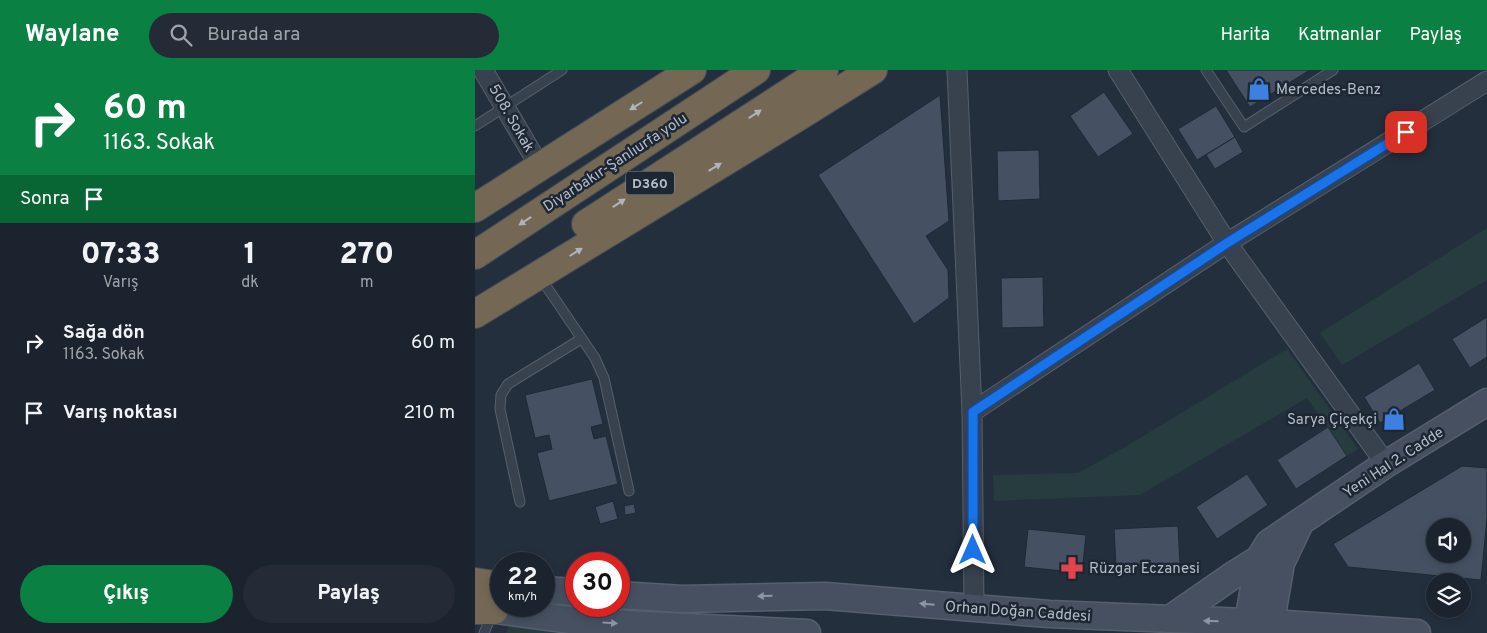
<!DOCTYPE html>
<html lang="tr">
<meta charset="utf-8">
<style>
body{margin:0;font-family:Overpass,sans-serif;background:#242b36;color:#f1f3f6;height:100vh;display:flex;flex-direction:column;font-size:19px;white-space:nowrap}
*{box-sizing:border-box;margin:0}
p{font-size:16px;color:#a0a4aa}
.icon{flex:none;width:28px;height:28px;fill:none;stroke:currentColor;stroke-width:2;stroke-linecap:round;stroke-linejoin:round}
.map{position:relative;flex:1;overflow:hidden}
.sheet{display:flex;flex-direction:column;background:#1b232e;width:475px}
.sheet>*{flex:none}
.hud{background:#0b8043;color:#fff;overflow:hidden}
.fabs{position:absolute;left:951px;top:448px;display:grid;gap:10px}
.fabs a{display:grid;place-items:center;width:45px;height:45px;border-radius:50%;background:#1b232e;box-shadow:0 2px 8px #0003,0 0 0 1px #39404a;font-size:25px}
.speed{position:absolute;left:15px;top:482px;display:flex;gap:10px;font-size:25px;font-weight:700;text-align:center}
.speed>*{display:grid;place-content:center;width:65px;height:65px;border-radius:50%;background:#1b232e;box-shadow:0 2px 8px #0003,0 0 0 1px #39404a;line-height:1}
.speed small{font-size:12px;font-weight:400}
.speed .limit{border:8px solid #d22;background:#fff;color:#111}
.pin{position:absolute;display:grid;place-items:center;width:42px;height:42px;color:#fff;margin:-21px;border-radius:10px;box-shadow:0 2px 8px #0006}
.me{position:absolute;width:55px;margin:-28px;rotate:0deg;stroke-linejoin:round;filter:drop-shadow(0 0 4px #0008)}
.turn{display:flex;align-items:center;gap:18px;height:105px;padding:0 20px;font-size:22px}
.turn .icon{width:65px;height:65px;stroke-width:2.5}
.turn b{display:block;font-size:35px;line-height:42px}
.then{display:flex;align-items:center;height:48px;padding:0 20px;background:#0003;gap:10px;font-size:19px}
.eta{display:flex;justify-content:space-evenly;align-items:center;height:85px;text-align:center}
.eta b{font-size:30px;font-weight:800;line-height:35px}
.action{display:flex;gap:10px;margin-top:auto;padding:10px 20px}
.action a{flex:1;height:58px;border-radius:30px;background:#0b8043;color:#fff;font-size:20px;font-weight:800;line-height:58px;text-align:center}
.action a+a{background:#242b36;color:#f1f3f6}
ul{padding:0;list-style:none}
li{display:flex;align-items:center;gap:15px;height:70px;padding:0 20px}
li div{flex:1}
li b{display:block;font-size:19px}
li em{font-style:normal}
header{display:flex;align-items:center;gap:30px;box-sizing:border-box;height:70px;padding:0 25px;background:#0b8043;color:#fff}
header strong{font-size:24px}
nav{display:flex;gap:28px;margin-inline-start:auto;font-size:18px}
.search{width:350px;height:45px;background:#242b36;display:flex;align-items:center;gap:12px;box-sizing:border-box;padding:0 18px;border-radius:28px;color:#a0a4aa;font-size:19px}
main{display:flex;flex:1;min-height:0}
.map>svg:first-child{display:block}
.green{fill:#263c3f}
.building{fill:#455162;stroke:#1f2835;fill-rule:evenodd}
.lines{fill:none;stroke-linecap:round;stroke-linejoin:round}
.lane-casing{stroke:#565f6c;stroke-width:11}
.street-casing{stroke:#565f6c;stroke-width:21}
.secondary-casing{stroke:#565f6c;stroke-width:29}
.highway-casing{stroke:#434c59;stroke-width:30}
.lane{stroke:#38414e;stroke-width:9}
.street{stroke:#38414e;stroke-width:19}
.secondary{stroke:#465061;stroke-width:26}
.highway{stroke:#746855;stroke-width:28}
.oneway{fill:#aeb4bd}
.oneway2{fill:#8e96a5}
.route-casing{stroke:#114b97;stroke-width:12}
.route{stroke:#1a73e8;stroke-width:9}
.labels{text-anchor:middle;stroke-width:5;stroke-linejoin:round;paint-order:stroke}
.shield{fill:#1d2633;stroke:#878f9c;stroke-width:1}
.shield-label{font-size:14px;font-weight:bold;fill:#b4bcc9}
.poi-label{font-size:15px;fill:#b4bcc9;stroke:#1d2633;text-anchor:start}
.street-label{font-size:15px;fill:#b4bcc9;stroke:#1d2633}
</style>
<header>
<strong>Waylane</strong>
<div class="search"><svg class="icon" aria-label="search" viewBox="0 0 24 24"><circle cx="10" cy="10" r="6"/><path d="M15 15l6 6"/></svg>Burada ara</div>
<nav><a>Harita</a><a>Katmanlar</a><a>Paylaş</a></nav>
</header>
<main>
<section class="sheet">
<div class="hud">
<div class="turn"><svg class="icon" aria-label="right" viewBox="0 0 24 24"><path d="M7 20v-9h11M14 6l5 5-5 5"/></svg><div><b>60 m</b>1163. Sokak</div></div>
<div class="then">Sonra<svg class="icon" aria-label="arrive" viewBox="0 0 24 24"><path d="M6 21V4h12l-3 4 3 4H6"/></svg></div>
</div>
<div class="eta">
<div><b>07:33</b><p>Varış</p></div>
<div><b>1</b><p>dk</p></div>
<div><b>270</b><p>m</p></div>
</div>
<ul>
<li><svg class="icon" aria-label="right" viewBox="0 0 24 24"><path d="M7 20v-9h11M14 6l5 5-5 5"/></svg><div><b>Sağa dön</b><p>1163. Sokak</p></div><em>60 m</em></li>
<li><svg class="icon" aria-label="arrive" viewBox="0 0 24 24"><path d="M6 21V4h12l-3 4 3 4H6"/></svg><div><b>Varış noktası</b></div><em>210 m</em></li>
</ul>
<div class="action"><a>Çıkış</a><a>Paylaş</a></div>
</section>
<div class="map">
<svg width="1012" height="563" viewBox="0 0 1012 563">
<rect width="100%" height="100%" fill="#242f3e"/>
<!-- green -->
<g class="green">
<path d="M1012,158v52l-145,85 -22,-32z"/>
<path d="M812,279l71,100 -11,7 -40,-58 -167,97 -146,6 -1,-26 85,-2 42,-23z"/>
<path d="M35,550l46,13h-50z"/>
</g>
<!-- building -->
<g class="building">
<path d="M751,0h84l-60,37z"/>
<path d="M629,22l29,42 -35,23 -28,-41z"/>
<path d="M465,25l9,126 -23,15 22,34 1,28 -35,26 -96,-149z"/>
<path d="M741,36l19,31 -38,23 -19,-31z"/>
<path d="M760,67l8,15 -28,17 -9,-14z"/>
<path d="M564,80l1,49 -42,2 -1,-50z"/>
<path d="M568,207l1,50 -42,1 -1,-50z"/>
<path d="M1012,247v40l-17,11 -18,-29z"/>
<path d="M944,293l16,27 -55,33 -16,-26z"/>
<path d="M117,309l11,45 -12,3 3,12 12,-3 12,48 -69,17 -12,-48 15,-4 -3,-14 -14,3 -10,-43z"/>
<path d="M853,357l19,29 -51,33 -19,-29z"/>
<path d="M987,396l25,2v50l-6,62 -133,-13 -15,-23zM960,456h28v28h-28z"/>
<path d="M772,404l21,31 -51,34 -21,-32z"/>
<path d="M138,431l5,18 -18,5 -5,-17z"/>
<path d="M159,434l2,9 -11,2 -1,-9z"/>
<path d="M703,456l2,38 -64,3 -2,-38z"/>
<path d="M553,459l58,6 -4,38 -58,-6z"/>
</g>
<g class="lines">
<defs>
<g id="lane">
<path d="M731,0l38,57 89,-57"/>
<path d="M0,56l87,-56"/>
<path d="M65,207l55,81 9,20 25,113"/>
<path d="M45,432l-20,-93 1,-14 7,-11 73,-45"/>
<path d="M9,563l9,-21"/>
</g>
<g id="street">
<path d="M8,0l57,97"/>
<path d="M482,0l15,342 2,196"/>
<path d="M643,0l109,173 159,221"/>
<path d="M497,342l255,-169 260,-162"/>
</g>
<g id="secondary">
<path d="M69,520l32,2"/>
<path d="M144,525l63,4 143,-3 224,18 222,9 146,10"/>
<path d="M0,537l110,15 222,11"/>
<path d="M695,549l65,-45 24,-15"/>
<path d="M771,563l13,-74 10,-16 117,-79 101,-62"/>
<path d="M794,563l12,-70 19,-40"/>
</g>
<g id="highway">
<path d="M0,138l217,-138"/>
<path d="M111,154l238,-154"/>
<path d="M0,185l281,-185"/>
<path d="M0,244l326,-199 72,-45"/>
<path d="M0,512l26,4"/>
<path d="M0,540h19"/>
</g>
</defs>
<!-- lane casing -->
<use href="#lane" class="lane-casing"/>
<!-- street casing -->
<use href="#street" class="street-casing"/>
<!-- secondary casing -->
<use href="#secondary" class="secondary-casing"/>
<!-- highway casing -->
<use href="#highway" class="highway-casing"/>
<!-- lane -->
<use href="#lane" class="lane"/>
<!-- street -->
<use href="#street" class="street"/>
<!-- secondary -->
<use href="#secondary" class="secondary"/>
<!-- highway -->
<use href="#highway" class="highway"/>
</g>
<!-- one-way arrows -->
<defs><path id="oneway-solid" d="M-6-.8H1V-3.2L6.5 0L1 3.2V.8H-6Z" transform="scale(1.25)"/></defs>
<g class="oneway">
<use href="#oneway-solid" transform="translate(161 36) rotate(148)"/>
<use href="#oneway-solid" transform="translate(280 44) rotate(-33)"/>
<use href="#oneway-solid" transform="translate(240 97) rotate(-31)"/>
<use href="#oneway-solid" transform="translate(144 133) rotate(-33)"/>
<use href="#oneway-solid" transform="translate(50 151) rotate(146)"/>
<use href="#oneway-solid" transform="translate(101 182) rotate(-32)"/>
</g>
<g class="oneway2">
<use href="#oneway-solid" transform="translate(290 526) rotate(179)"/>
<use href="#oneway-solid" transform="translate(452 534) rotate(-175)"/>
<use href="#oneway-solid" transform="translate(736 551) rotate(-178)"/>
<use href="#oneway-solid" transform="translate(135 553) rotate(3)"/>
</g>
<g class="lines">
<defs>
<path id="route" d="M498,480v-138l254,-169 179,-111"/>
</defs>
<!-- route casing -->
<use href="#route" class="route-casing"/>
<!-- route -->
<use href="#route" class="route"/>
</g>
<!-- icons -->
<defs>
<symbol id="shop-bare" viewBox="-9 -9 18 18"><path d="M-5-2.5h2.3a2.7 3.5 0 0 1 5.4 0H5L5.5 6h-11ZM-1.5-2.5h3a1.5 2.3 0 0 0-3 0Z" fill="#3f7fe0" stroke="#1d2633" stroke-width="2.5" paint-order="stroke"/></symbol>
<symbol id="pharmacy-bare" viewBox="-9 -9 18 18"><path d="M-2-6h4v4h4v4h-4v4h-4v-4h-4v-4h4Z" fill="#e0444e" stroke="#1d2633" stroke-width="2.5" paint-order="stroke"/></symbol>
</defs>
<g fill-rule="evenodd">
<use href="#shop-bare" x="768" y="3" width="32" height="32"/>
<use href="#shop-bare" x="903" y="333" width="32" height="32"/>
<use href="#pharmacy-bare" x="581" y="482" width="32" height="32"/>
</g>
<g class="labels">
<!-- shield labels -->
<rect class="shield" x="151" y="101.5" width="48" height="23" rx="4"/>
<g class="shield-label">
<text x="175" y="118">D360</text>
</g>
<!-- poi labels -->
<g class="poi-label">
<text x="801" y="24">Mercedes-Benz</text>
<text x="902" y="354" text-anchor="end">Sarya Çiçekçi</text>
<text x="614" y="503">Rüzgar Eczanesi</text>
</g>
<!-- street labels -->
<g class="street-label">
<text transform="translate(37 48) rotate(60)" y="5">508. Sokak</text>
<text transform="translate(140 92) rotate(-33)" y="5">Diyarbakır-Şanlıurfa yolu</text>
<text transform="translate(918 392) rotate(-33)" y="5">Yeni Hal 2. Cadde</text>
<text transform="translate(543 541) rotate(4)" y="5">Orhan Doğan Caddesi</text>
</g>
</g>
</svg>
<div class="fabs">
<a><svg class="icon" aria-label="sound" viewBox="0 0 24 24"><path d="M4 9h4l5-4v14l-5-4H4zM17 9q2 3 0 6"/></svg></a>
<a><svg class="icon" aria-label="layers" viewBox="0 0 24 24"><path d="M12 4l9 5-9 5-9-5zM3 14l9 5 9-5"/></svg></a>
</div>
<div class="speed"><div>22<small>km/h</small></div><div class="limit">30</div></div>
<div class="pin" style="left:931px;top:62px;background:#d93025"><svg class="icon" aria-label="arrive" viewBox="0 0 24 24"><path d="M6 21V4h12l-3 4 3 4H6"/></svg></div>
<svg class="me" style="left:498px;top:480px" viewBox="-20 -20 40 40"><path d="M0-17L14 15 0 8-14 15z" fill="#1a73e8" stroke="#fff" stroke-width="4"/></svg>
</div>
</main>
